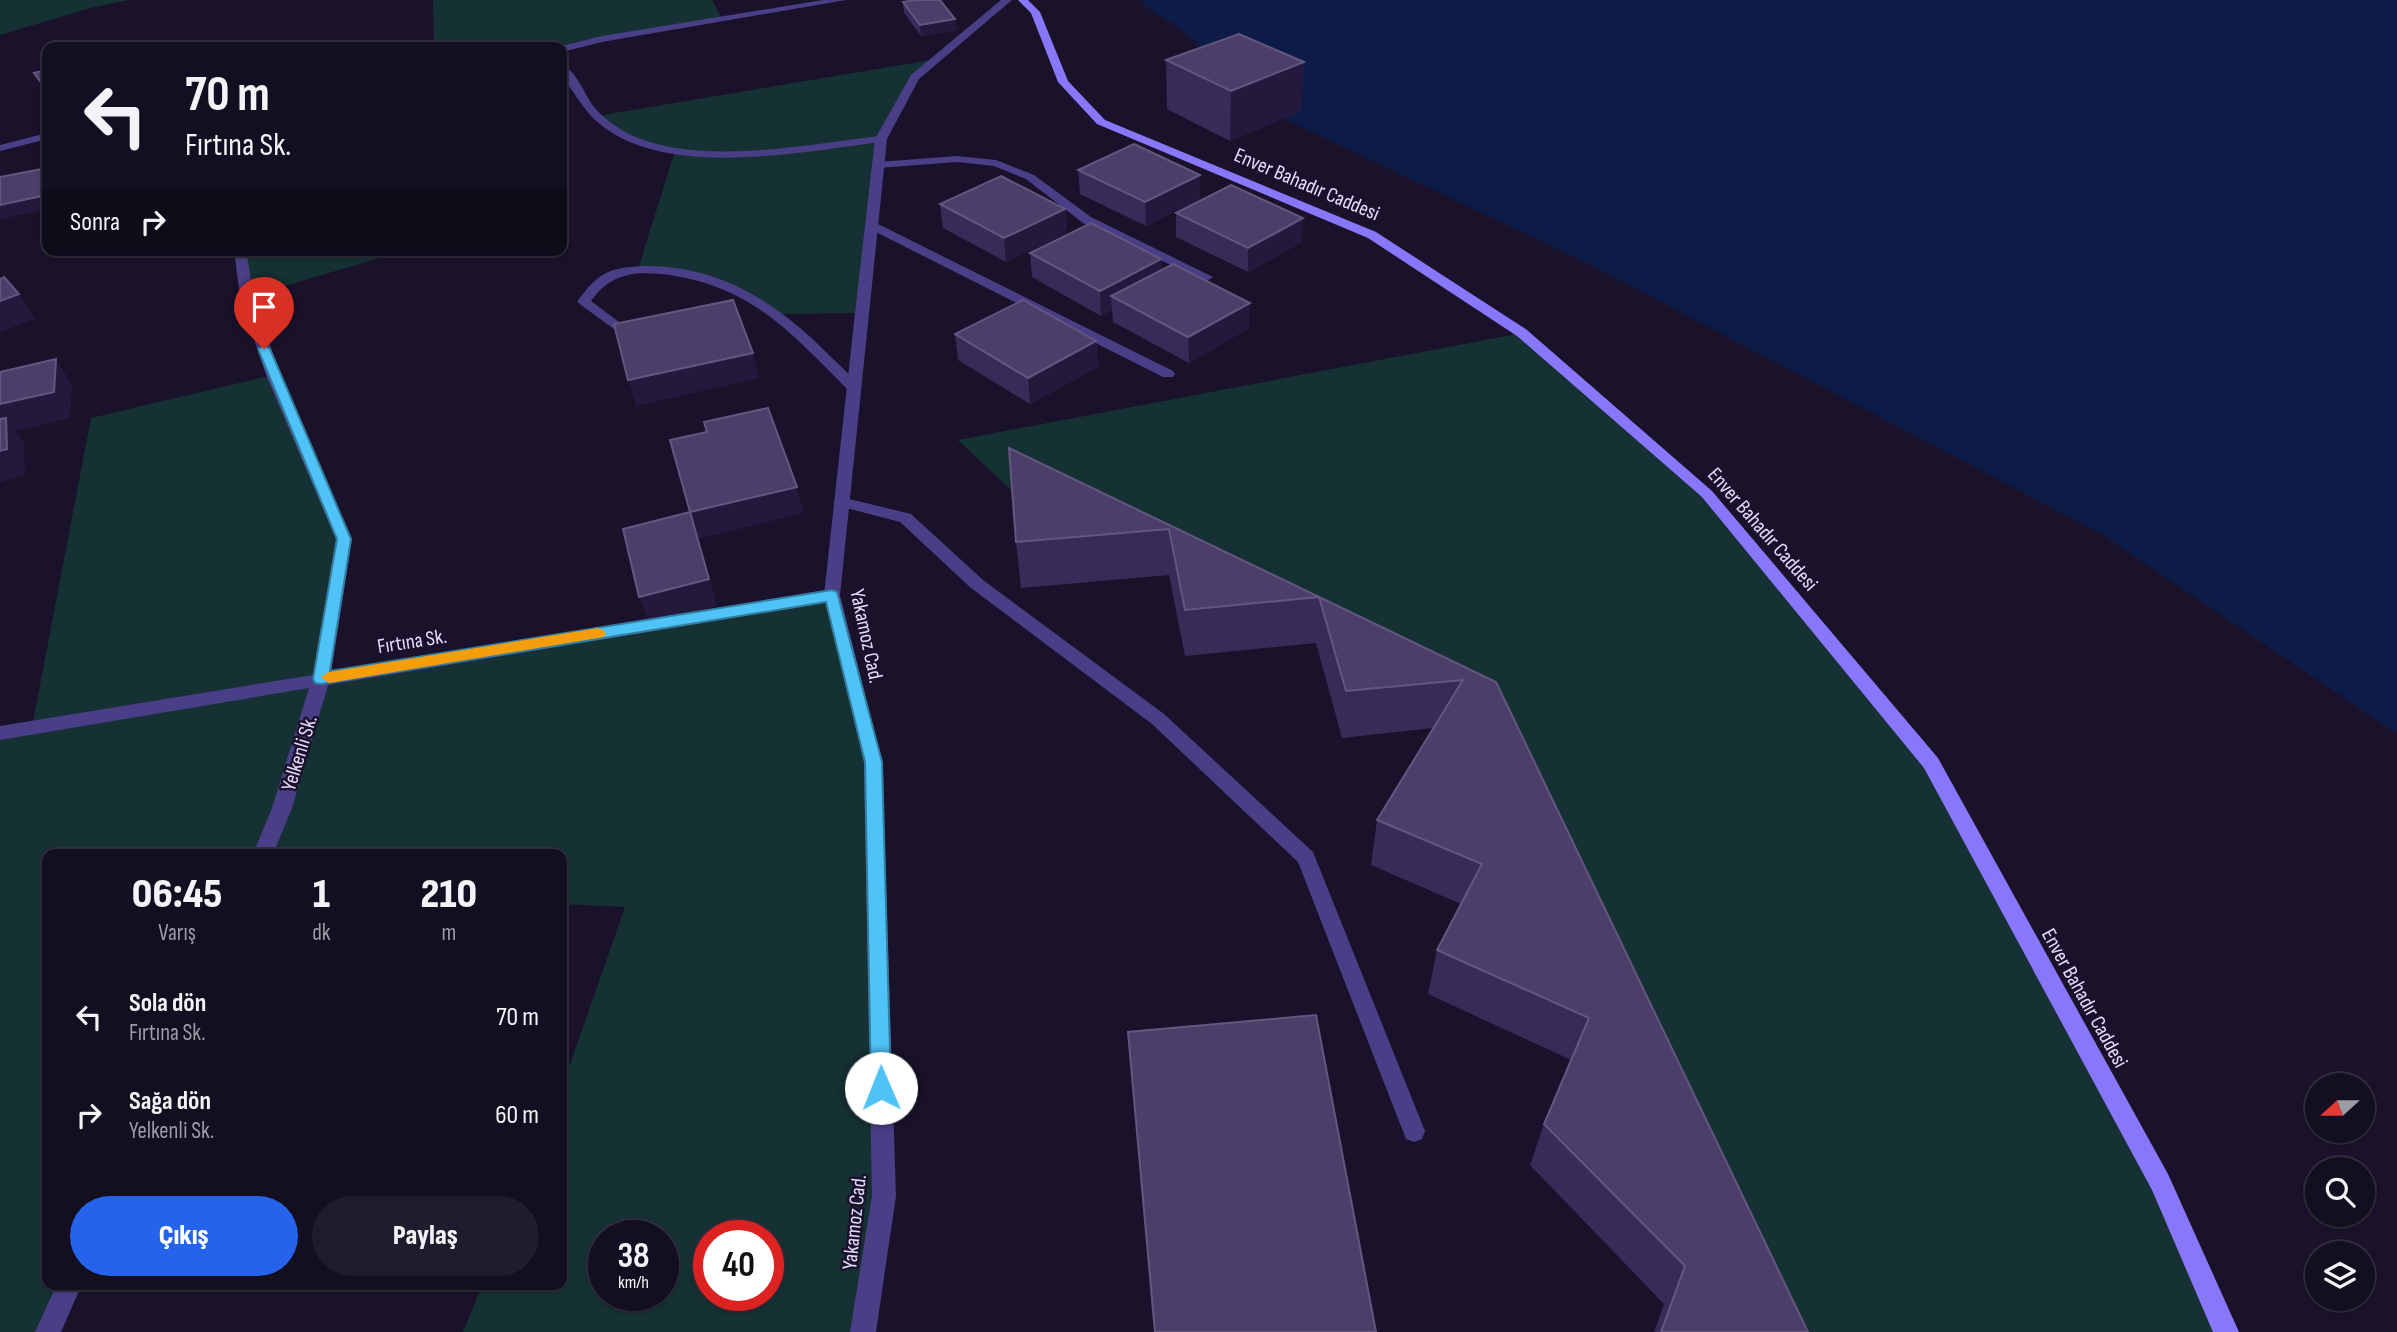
<!DOCTYPE html>
<html lang="tr">
<meta charset="utf-8">
<style>
body{margin:0;font-family:"Sofia Sans Condensed",sans-serif;background:#201c2d;color:#f1f3f6;height:100vh;display:flex;flex-direction:column;font-size:26px;white-space:nowrap}
*{box-sizing:border-box;margin:0}
p{font-size:23px;color:#9d9ca5}
.icon{flex:none;width:38px;height:38px;fill:none;stroke:currentColor;stroke-width:2;stroke-linecap:round;stroke-linejoin:round}
.map{position:relative;flex:1;overflow:hidden}
.panel{position:absolute;left:42px;top:849px;width:525px;height:441px;display:flex;flex-direction:column;background:#130e20;border-radius:14px;box-shadow:0 2px 5px #0004,0 0 0 2px #322e3e}
.panel>*{flex:none}
.banner{position:absolute;left:42px;top:42px;width:525px;height:214px;border-radius:14px;box-shadow:0 2px 5px #0004,0 0 0 2px #322e3e;background:#130e20;color:#f1f3f6;overflow:hidden}
.needle{width:46px;rotate:249deg}
.tools{position:absolute;left:2305px;top:1073px;display:grid;gap:14px}
.tools a{display:grid;place-items:center;width:70px;height:70px;border-radius:50%;background:#130e20;box-shadow:0 2px 5px #0004,0 0 0 2px #322e3e;font-size:35px}
.speed{position:absolute;left:588px;top:1220px;display:flex;gap:14px;font-size:35px;font-weight:700;text-align:center}
.speed>*{display:grid;place-content:center;width:91px;height:91px;border-radius:50%;background:#130e20;box-shadow:0 2px 5px #0004,0 0 0 2px #322e3e;line-height:1}
.speed small{font-size:18px;font-weight:400}
.speed .limit{border:10px solid #d22;background:#fff;color:#111}
.pin{position:absolute;display:grid;place-items:center;width:60px;height:60px;color:#fff;margin:-72px -30px;border-radius:50% 50% 50% 0;rotate:-45deg;box-shadow:0 0 7px #0007}
.pin .icon{rotate:45deg}
.me{position:absolute;width:77px;margin:-38px;rotate:359deg;stroke-linejoin:round;filter:drop-shadow(0 0 5px #0008)}
.turn{display:flex;align-items:center;gap:24px;height:147px;padding:0 28px;font-size:32px}
.turn .icon{width:91px;height:91px;stroke-width:2.5}
.turn b{display:block;font-size:49px;line-height:60px}
.then{display:flex;align-items:center;height:66px;padding:0 28px;background:#0003;gap:14px;font-size:26px}
.eta{display:flex;justify-content:space-evenly;align-items:center;height:119px;text-align:center}
.eta b{font-size:42px;font-weight:800;line-height:49px}
.action{display:flex;gap:14px;margin-top:auto;padding:14px 28px}
.action a{flex:1;height:80px;border-radius:42px;background:#2563eb;color:#fff;font-size:28px;font-weight:800;line-height:80px;text-align:center}
.action a+a{background:#201c2d;color:#f1f3f6}
ul{padding:0;list-style:none}
li{display:flex;align-items:center;gap:21px;height:98px;padding:0 28px}
li div{flex:1}
li b{display:block;font-size:26px}
li em{font-style:normal}
.map>svg:first-child{display:block}
.green{fill:#153133;fill-rule:evenodd}
.water{fill:#0d1b47}
.lines{fill:none;stroke-linecap:round;stroke-linejoin:round}
.service{fill:#4a3f86;fill-rule:evenodd}
.minor{fill:#4a3f86;fill-rule:evenodd}
.tertiary{fill:#4a3f86;fill-rule:evenodd}
.secondary{fill:#8977fa;fill-rule:evenodd}
.wall{fill:#392b57}
.shaded-wall{fill:#24193d}
.building{fill:#4b3e69;stroke:#635780;stroke-width:2}
.route{fill:#4fc3f7;stroke:#337fa1;stroke-width:2}
.slow{fill:#f59e0b}
.labels{text-anchor:middle;stroke-width:5;stroke-linejoin:round;paint-order:stroke}
.street-label{font-size:21px;fill:#e4dcfe;stroke:#19122a}
</style>
<div class="map">
<svg width="2397" height="1332" viewBox="0 0 2397 1332">
<rect width="100%" height="100%" fill="#19122a"/>
<!-- green -->
<g class="green">
<path d="M0,0h129l-39,8 -90,27z"/>
<path d="M433,0h279l10,19 -120,20 -40,10 -128,-2z"/>
<path d="M937,59l-22,18 -34,62 -19,174 -83,1 -47,-29 -94,-16 37,-118 -45,-11 -33,-24z"/>
<path d="M240,250h167l-160,47z"/>
<path d="M1522,333l185,161 224,269 295,569h-462l-277,-604 -473,-235 -56,-53z"/>
<path d="M273,375l71,164 -23,139 511,-83 41,167 11,434 -21,136h-400l19,-47 80,-1v-197l63,-180 -63,-3v-50h-515v430l23,1 -22,47h-48v-599l32,-6 59,-309zM604,1236h59v59h-59zM709,1236h59v59h-59z"/>
</g>
<!-- water -->
<path class="water" d="M1146,0h1251v734l-294,-199 -512,-270 -323,-154 -86,-81 -43,-28z"/>
<g class="lines">
<!-- service -->
<g class="service">
<path d="M957,156l39,4 38,15 57,42 122,60 -6,4 -5,-1 -119,-57 -57,-44 -32,-13 -37,-4 -79,6 -6,-3 6,-3z"/>
<path d="M872,221l301,150 2,3 -2,3h-10l-295,-149v-6z"/>
<path d="M643,266c76,-1 133,36 184,87 12,12 24,22 34,35l-2,3h-10c-60,-60 -98,-106 -187,-117 -31,-3 -53,1 -71,27l28,21 2,3 -7,4 -37,-27c21,-29 30,-34 66,-36z"/>
<path d="M841,497l70,17 72,66 181,134 149,138 112,279 -3,8 -8,3 -8,-3 -108,-277 -146,-138 -181,-136 -71,-66 -65,-17 -2,-3z"/>
</g>
<!-- minor -->
<g class="minor">
<path d="M823,0h23l-244,42 -40,10v-5h-4l44,-11z"/>
<path d="M562,65c15,6 22,29 32,42 8,10 22,20 33,26 70,35 179,11 254,3l6,3 -6,3c-84,10 -245,45 -301,-40 -7,-11 -19,-24 -18,-37z"/>
<path d="M47,133v6l-47,12v-6z"/>
<path d="M234,250h12l8,47 26,78 72,164 -21,133 501,-83 8,6 -8,6 -504,84 -36,123 -19,46h-20l19,-46 37,-120 -309,52v-14l313,-51 23,-136 -70,-164 -26,-78z"/>
<path d="M57,1284h25l-21,48h-26z"/>
</g>
<!-- tertiary -->
<path class="tertiary" d="M1001,0h11l-93,79 -32,60 -47,456 42,167 14,434 -20,136h-26l22,-136 -8,-434 -40,-167 31,-282 20,-174 36,-64z"/>
<!-- secondary -->
<path class="secondary" d="M1018,0h10l12,12 28,69 37,39 271,112 151,98 185,161 226,267 230,416 71,158h-26l-61,-142 -228,-422 -222,-271 -185,-161 -149,-98 -271,-114 -39,-42 -27,-69z"/>
</g>
<!-- wall -->
<g class="wall">
<path d="M903,2l54,28 -36,6 -17,-23z"/>
<path d="M1166,60l138,2 -3,49 -71,30 -63,-32z"/>
<path d="M47,70v24l-13,-21z"/>
<path d="M1078,170l122,29 -54,27 -66,-32z"/>
<path d="M940,204l125,5 1,24 -60,29 -63,-34z"/>
<path d="M1176,213l126,29 -54,30 -72,-35z"/>
<path d="M1030,253l131,6 1,11 87,58 -60,35 -76,-41 -1,-12 -11,6 -69,-39z"/>
<path d="M955,334l141,7 2,26 -68,37 -72,-44z"/>
<path d="M1009,448l487,234 312,650h-154l10,-28 -134,-139 14,-41 27,-64 -143,-66 9,-44 24,-46 -90,-39 6,-45 56,-92 -91,10 -26,-95 -131,13 -16,-81 -148,13 -5,-46z"/>
<path d="M1128,1032l248,300h-222z"/>
</g>
<!-- shaded-wall -->
<g class="shaded-wall">
<path d="M955,19l2,11 -36,6 -1,-11z"/>
<path d="M1304,62l-3,49 -71,30 1,-50z"/>
<path d="M1200,175v24l-54,27 -1,-24z"/>
<path d="M47,195v14l-46,10 -1,-1v-13z"/>
<path d="M1065,209l1,24 -60,29 -2,-24z"/>
<path d="M1303,218l-1,24 -54,30v-24z"/>
<path d="M1161,259l1,24 -51,13 1,14 -11,6 -1,-25z"/>
<path d="M19,294l16,25 -35,13v-31z"/>
<path d="M1250,303l-1,25 -60,35 -1,-26z"/>
<path d="M1096,341l2,26 -68,37 -2,-26z"/>
<path d="M753,353l6,25 -123,28 -8,-26z"/>
<path d="M56,359l16,26 -2,33 -55,13 9,12 1,32 -25,7v-78z"/>
<path d="M797,487l6,26 -105,26 19,67 -68,17 -10,-26 51,-85z"/>
</g>
<!-- building -->
<g class="building">
<path d="M917,0h23l15,19 -35,6 -17,-23z"/>
<path d="M1239,34l65,28 -73,29 -65,-31z"/>
<path d="M47,70v21l-13,-18z"/>
<path d="M1134,144l66,31 -55,27 -67,-32z"/>
<path d="M47,168v27l-47,10v-28z"/>
<path d="M1001,176l64,33 -61,29 -64,-34z"/>
<path d="M1231,185l72,33 -55,30 -72,-35z"/>
<path d="M1091,223l70,36 -61,32 -70,-38z"/>
<path d="M1173,264l77,39 -62,34 -77,-41z"/>
<path d="M4,277l15,17 -19,7v-22z"/>
<path d="M733,300l20,53 -125,27 -14,-56z"/>
<path d="M1023,300l73,41 -68,37 -73,-44z"/>
<path d="M56,359l-2,33 -54,12v-32z"/>
<path d="M768,408l29,79 -107,25 19,67 -70,18 -16,-68 67,-17 -20,-72 37,-8 -3,-10z"/>
<path d="M6,418l1,31 -7,2v-32z"/>
<path d="M1009,448l487,234 312,650h-147l24,-66 -141,-142 45,-106 -152,-68 45,-86 -105,-44 86,-140 -117,11 -27,-94 -134,13 -16,-81 -153,13z"/>
<path d="M1316,1015l60,317h-221l-27,-300z"/>
</g>
<!-- route -->
<path class="route" d="M264,345l6,4 81,190 -21,132 502,-81 5,2 45,170 9,326 -3,6 -7,3 -7,-3 -3,-6 -6,-326 -39,-160 -505,82 -6,-1 -2,-4 24,-140 -79,-190z"/>
<!-- slow -->
<path class="slow" d="M598,628l5,2 3,4 -3,3 -274,46 -8,-6 8,-5z"/>
<g class="labels">
<!-- street labels -->
<g class="street-label">
<text transform="translate(1307 184) rotate(23)" y="7">Enver Bahadır Caddesi</text>
<text transform="translate(1763 529) rotate(49)" y="7">Enver Bahadır Caddesi</text>
<text transform="translate(867 636) rotate(78)" y="7">Yakamoz Cad.</text>
<text transform="translate(412 641) rotate(-9)" y="7">Fırtına Sk.</text>
<text transform="translate(299 753) rotate(-73)" y="7">Yelkenli Sk.</text>
<text transform="translate(2085 998) rotate(61)" y="7">Enver Bahadır Caddesi</text>
<text transform="translate(854 1222) rotate(-84)" y="7">Yakamoz Cad.</text>
</g>
</g>
</svg>
<div class="tools">
<a><svg class="needle" viewBox="-14 -14 28 28"><path d="M0-13l5 13h-10z" fill="#e53935"/><path d="M0 13l5-13h-10z" fill="#9d9ca5"/></svg></a>
<a><svg class="icon" aria-label="search" viewBox="0 0 24 24"><circle cx="10" cy="10" r="6"/><path d="M15 15l6 6"/></svg></a>
<a><svg class="icon" aria-label="layers" viewBox="0 0 24 24"><path d="M12 4l9 5-9 5-9-5zM3 14l9 5 9-5"/></svg></a>
</div>
<div class="speed"><div>38<small>km/h</small></div><div class="limit">40</div></div>
<div class="pin" style="left:264px;top:349px;background:#d93025"><svg class="icon" aria-label="arrive" viewBox="0 0 24 24"><path d="M6 21V4h12l-3 4 3 4H6"/></svg></div>
<svg class="me" style="left:881px;top:1088px" viewBox="-20 -20 40 40"><circle r="19" fill="#fff"/><path d="M0-13L10 11 0 6-10 11z" fill="#4fc3f7"/></svg>
<div class="banner">
<div class="turn"><svg class="icon" aria-label="left" viewBox="0 0 24 24"><path d="M17 20v-9H6M10 6l-5 5 5 5"/></svg><div><b>70 m</b>Fırtına Sk.</div></div>
<div class="then">Sonra<svg class="icon" aria-label="right" viewBox="0 0 24 24"><path d="M7 20v-9h11M14 6l5 5-5 5"/></svg></div>
</div>
<section class="panel">
<div class="eta">
<div><b>06:45</b><p>Varış</p></div>
<div><b>1</b><p>dk</p></div>
<div><b>210</b><p>m</p></div>
</div>
<ul>
<li><svg class="icon" aria-label="left" viewBox="0 0 24 24"><path d="M17 20v-9H6M10 6l-5 5 5 5"/></svg><div><b>Sola dön</b><p>Fırtına Sk.</p></div><em>70 m</em></li>
<li><svg class="icon" aria-label="right" viewBox="0 0 24 24"><path d="M7 20v-9h11M14 6l5 5-5 5"/></svg><div><b>Sağa dön</b><p>Yelkenli Sk.</p></div><em>60 m</em></li>
</ul>
<div class="action"><a>Çıkış</a><a>Paylaş</a></div>
</section>
</div>
